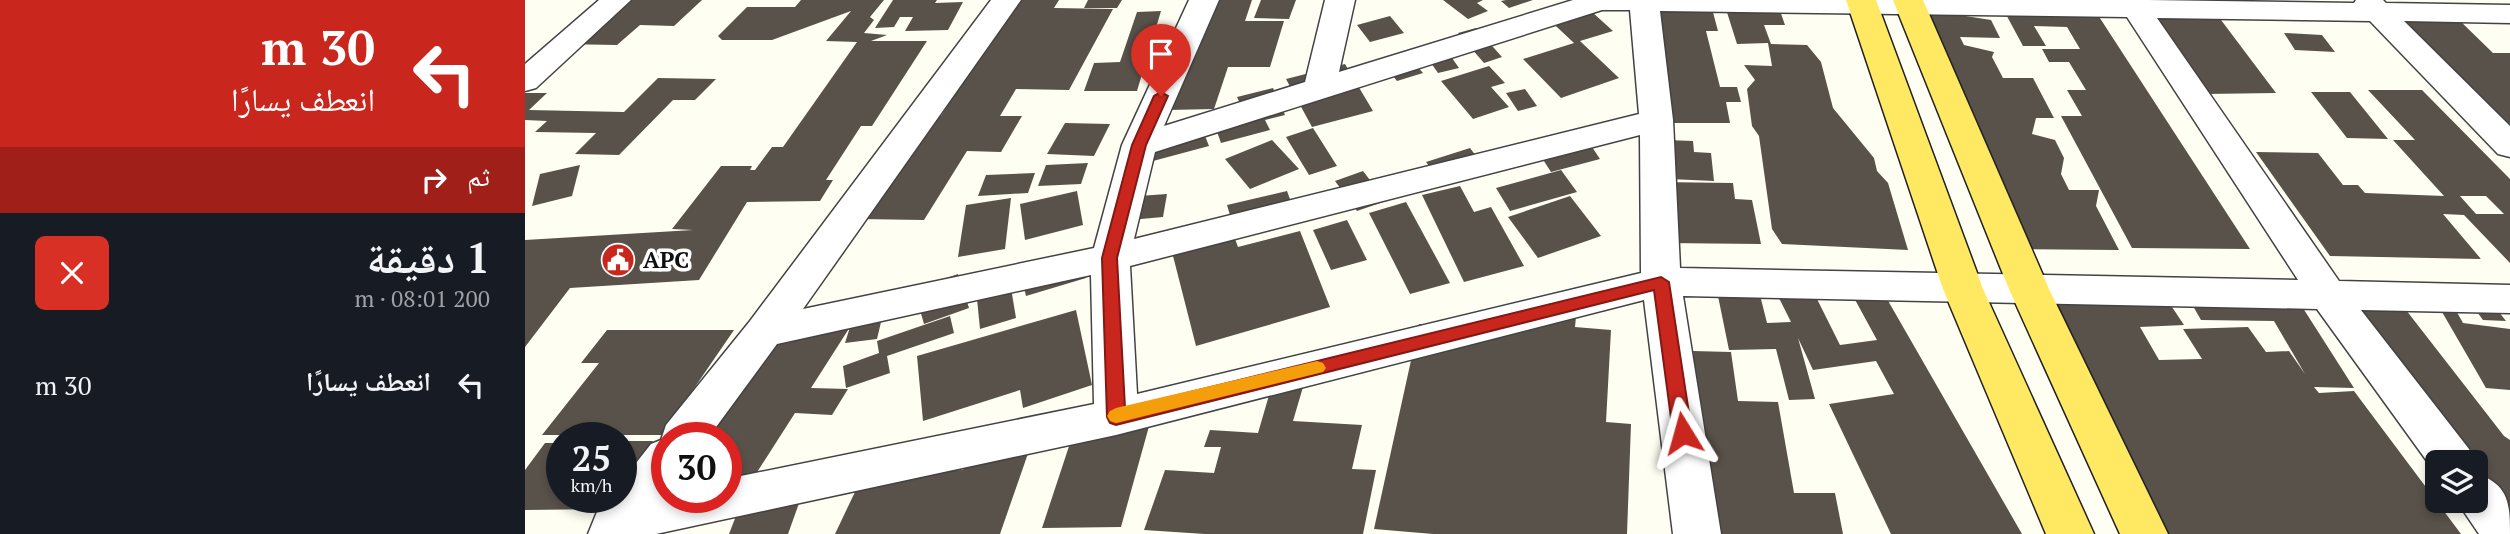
<!DOCTYPE html>
<html lang="ar">
<meta charset="utf-8">
<style>
body{margin:0;font-family:"PT Serif","Noto Naskh Arabic",serif;background:#242831;color:#f1f3f6;direction:rtl;height:100vh;display:flex;flex-direction:column;font-size:26px;white-space:nowrap}
*{box-sizing:border-box;margin:0}
p{font-size:23px;color:#9ea1a6}
.icon{flex:none;width:38px;height:38px;fill:none;stroke:currentColor;stroke-width:2;stroke-linecap:round;stroke-linejoin:round}
.map{position:relative;flex:1;overflow:hidden;direction:ltr}
.sheet{display:flex;flex-direction:column;background:#171b24;width:525px}
.sheet>*{flex:none}
.hud{background:#c9271e;color:#fff;overflow:hidden}
.fabs{position:absolute;left:1900px;top:450px;display:grid;gap:14px}
.fabs a{display:grid;place-items:center;width:63px;height:63px;border-radius:10px;background:#171b24;box-shadow:0 4px 10px #0003;font-size:35px}
.speed{position:absolute;left:21px;top:422px;display:flex;gap:14px;font-size:35px;font-weight:700;text-align:center}
.speed>*{display:grid;place-content:center;width:91px;height:91px;border-radius:50%;background:#171b24;box-shadow:0 4px 10px #0003;line-height:1}
.speed small{font-size:18px;font-weight:400}
.speed .limit{border:10px solid #d22;background:#fff;color:#111}
.pin{position:absolute;display:grid;place-items:center;width:60px;height:60px;color:#fff;margin:-72px -30px;border-radius:50% 50% 50% 0;rotate:-45deg;box-shadow:0 0 7px #0007}
.pin .icon{rotate:45deg}
.me{position:absolute;width:77px;margin:-38px;rotate:352deg;stroke-linejoin:round;filter:drop-shadow(0 0 5px #0008)}
.turn{display:flex;align-items:center;gap:24px;height:147px;padding:0 35px;font-size:32px}
.turn .icon{width:91px;height:91px;stroke-width:2.5}
.turn b{display:block;font-size:49px;line-height:60px}
.then{display:flex;align-items:center;height:66px;padding:0 35px;background:#0003;gap:14px;font-size:26px}
.round{display:grid;place-items:center;flex:none;width:74px;height:74px;border-radius:10px;background:#242831}
.summary{display:flex;align-items:center;justify-content:space-between;height:119px;padding:0 35px}
h1{font-size:42px;font-weight:700;line-height:52px}
ul{padding:0;list-style:none}
li{display:flex;align-items:center;gap:21px;height:105px;padding:0 35px}
li div{flex:1}
li b{display:block;font-size:26px}
li em{font-style:normal}
main{display:flex;flex:1;min-height:0}
.map>svg:first-child{display:block}
.building{fill:#59524b;fill-rule:evenodd}
.lines{fill:none;stroke-linecap:round;stroke-linejoin:round}
.minor-casing{stroke:#434343;stroke-width:3}
.major-casing{stroke:#212121;stroke-width:3}
.minor{fill:#fff;fill-rule:evenodd}
.major{fill:#ffe962;fill-rule:evenodd}
.route{fill:#c9271e;stroke:#831914;stroke-width:2}
.slow{fill:#f59e0b}
.labels{text-anchor:middle;stroke-width:7;stroke-linejoin:round;paint-order:stroke}
.poi-label{font-size:23px;font-weight:bold;fill:#101010;stroke:#fff;text-anchor:start}
</style>
<main>
<div class="map">
<svg width="1985" height="534" viewBox="0 0 1985 534">
<rect width="100%" height="100%" fill="#fffef2"/>
<!-- building -->
<g class="building">
<path d="M87,0h90l-28,26 -34,-1 -23,20 -57,-1z"/>
<path d="M276,0h83l-14,17 4,3 -10,13 23,2 -16,6h56l-55,85h-11l-35,54h7l-13,21 -73,1 -48,78 -129,8 -45,59v-107l168,-10 -21,-1 49,-63h31l-2,4h5l17,-23h11l74,-105 -31,-1 25,-30 -79,29h-50l-4,-4 29,-29h48z"/>
<path d="M368,0h44l-2,3 28,-1 -15,28 -43,1 8,-14h-13l-6,10 -19,1z"/>
<path d="M478,0h56l-5,8 59,1 -44,81 -53,-1 -16,27h22l-21,36 -34,-1 -43,69 -65,-1 70,-104 12,1 24,-38z"/>
<path d="M563,0h34l-5,8h-33z"/>
<path d="M686,0h41l-7,21h39l-14,46h-42l-14,42 -46,1z"/>
<path d="M736,0h35l-7,19 -35,-1z"/>
<path d="M918,0h40l-6,3 11,8 -20,8z"/>
<path d="M981,0h27l-24,8 -8,-7z"/>
<path d="M1185,1l8,30h-12l14,56h17l4,15h-15l4,21h-69l-21,-121z"/>
<path d="M1056,2l32,29 -33,10 39,37 -58,20 -38,-39 51,-16 -31,-29z"/>
<path d="M1253,5l7,20h-21l7,19 36,1 14,17 12,46 41,50 3,13 11,12 20,67 -126,-6 -10,-15 -13,-93 -7,-10 -5,-37 8,-9 -11,-15 28,1 -4,-23 -31,1 -12,-38z"/>
<path d="M1477,7l92,2 156,240 -118,-1 -71,-132h21l-15,-26h19l-17,-28h-20l-7,-13h38l-13,-22 -33,-1 12,20h-23z"/>
<path d="M636,11l-24,80h-53l10,-28 26,-1 17,-50z"/>
<path d="M1623,11l67,1 61,81 -71,1z"/>
<path d="M1388,12l33,1 45,7 9,18 -40,-1 4,8 30,7 -2,5 11,21h30l21,40h-18l-4,16 23,6 9,18 -3,16 8,16h30l-3,16 23,44 -103,-1z"/>
<path d="M1873,15l57,1 38,37h17v79z"/>
<path d="M865,16l14,17 -34,9 -13,-17z"/>
<path d="M951,28l26,29 -18,6 -26,-30z"/>
<path d="M1759,33l38,2 13,17 -40,-2z"/>
<path d="M918,45l16,23 -21,5 -16,-23z"/>
<path d="M881,53l17,20 -26,8 -16,-20z"/>
<path d="M820,64l28,47 -61,16 -26,-48z"/>
<path d="M964,66l16,17 -14,4 18,20 -36,12 -32,-38z"/>
<path d="M133,78l58,1 -21,21h-22l-54,55 -44,-1 21,-21 -61,-1 12,-11 -22,-1v-27h22l-18,17 95,2z"/>
<path d="M748,88l12,27 -20,5 5,10 -49,13 -6,-17 32,-7 -10,-22z"/>
<path d="M1000,89l12,17 -19,5 -12,-18z"/>
<path d="M1843,90h54l88,89v84l-46,-48 -21,-1 38,45 -151,-3 -74,-104 62,1 25,32h15l7,8 79,3 -51,-56h22zM1935,196h26l18,18h-28z"/>
<path d="M1786,92h39l38,47 -41,-1z"/>
<path d="M540,123l45,1 -16,32 -47,-2z"/>
<path d="M788,128l24,38 -28,9 -23,-38z"/>
<path d="M1055,129l20,30 -49,13 -20,-31z"/>
<path d="M678,131l6,15 -56,15 -6,-15z"/>
<path d="M747,140l27,29 -49,20 -25,-30z"/>
<path d="M1142,140l26,1 1,11 17,1 3,28 -44,-2z"/>
<path d="M945,148l9,12 -44,14 -9,-12z"/>
<path d="M563,163l-7,21 -43,2 8,-21z"/>
<path d="M55,165l-8,31 -40,10 8,-32z"/>
<path d="M1036,170l16,22 -67,19 -14,-23z"/>
<path d="M838,171l23,30 -29,10 -22,-30z"/>
<path d="M510,173l-7,20 -50,3 8,-21z"/>
<path d="M1133,182l75,1 2,16 17,1 9,44 -97,-1z"/>
<path d="M935,186l14,26 17,-5 33,59 -60,16 -42,-87z"/>
<path d="M552,191l6,34 -58,15 -5,-36z"/>
<path d="M762,191l11,30 -62,15 -9,-31z"/>
<path d="M642,194l-4,23 -44,4 5,-24z"/>
<path d="M1045,196l31,40 -63,22 -30,-41z"/>
<path d="M486,198l-6,51 -47,8 8,-52z"/>
<path d="M881,202l44,81 -40,11 -41,-81z"/>
<path d="M822,220l20,40 -36,10 -18,-40z"/>
<path d="M775,231l30,76 -134,39 -24,-94 62,-16 4,11z"/>
<path d="M553,251l8,27 -60,18 -7,-27z"/>
<path d="M483,270l8,48 -36,11 -5,-50z"/>
<path d="M433,274l11,34 -45,16 -10,-35z"/>
<path d="M1288,291l27,54 37,-5 -24,-44 30,-4 139,242h-131l-62,-130 65,-10 -18,-33 -63,9 -15,-32 17,61 -26,1 -13,-51 -47,1 -11,-54 42,-1 7,28 24,-1 -13,-26z"/>
<path d="M1660,292l109,2 60,94 -40,-1 5,6 35,-2 107,143h-311l-123,-237 139,1 18,27 -44,2 19,33 43,-1 -19,-30 65,-2 18,25 23,-1 16,23 -31,-53 -73,-1z"/>
<path d="M1941,297l22,1 18,23 -23,-1z"/>
<path d="M1801,301h73l105,135 6,4v94h-16l-18,-34v-38h-33z"/>
<path d="M1913,305l16,2 9,16 47,6v61l-24,-2z"/>
<path d="M270,310l87,8 -5,21 -32,4 5,-16 -39,61 37,1 -16,26 -37,-2 -52,81 -17,-1v-55h-20z"/>
<path d="M551,310l16,75 -69,23 -3,-18 -97,31 -6,-65z"/>
<path d="M425,316l4,17 -67,23 3,17 -44,15 -3,-22 36,-13 -2,-12z"/>
<path d="M1051,317l-1,10 36,3 -5,92 25,2 -4,110h-194l-59,-5 45,-205 83,6z"/>
<path d="M82,330h127l-72,105h-120l57,-72h-18z"/>
<path d="M1168,351l38,1 7,49 40,1 16,91h41l8,41h-130z"/>
<path d="M747,385l31,2 -10,34 69,4 -10,44 24,1 -13,64h-158l-61,-4 21,-60 49,3 7,-26h-17l6,-17 48,3z"/>
<path d="M628,412l-32,115 -79,1 38,-115z"/>
<path d="M96,441h32l-32,47z"/>
<path d="M507,442l-32,92h-165l29,-61 99,-3 10,-27z"/>
<path d="M20,443h17v54h54l-8,12 -83,1v-40z"/>
<path d="M277,495l-14,39h-59l12,-31z"/>
</g>
<g class="lines">
<defs>
<g id="minor">
<path d="M74,0h32l-95,88 -11,3v-27z"/>
<path d="M466,0h30l-218,309 291,-61 28,-103 67,-145h30l-55,126 141,-44 20,-82h30l-16,72 234,-72h575l206,3 2,-3h27l3,3 124,2v18l-106,-2 106,105v31l-12,-3 -128,-133 -213,-3 182,263 171,4v28l-149,-3 108,139 7,13h-38l-1,13 -120,-166 -634,-13 38,238h-48l-29,-234 -528,135 -460,99h-68l11,-27 11,-10h11v-15l30,-38 10,-4 5,-15 84,-104zM1077,10h28l9,104 -505,125 21,-87zM1135,11l467,6 171,263 -618,-12 -7,-148zM1115,135l1,138 -504,121 -7,-128zM566,275l3,129 -368,75v18h-59v-59h41l69,-94z"/>
<path d="M1951,473c33,12 34,30 34,61h-31l-23,-34h20z"/>
</g>
<g id="major">
<path d="M1321,0h30l107,289 111,245h-48l-103,-245z"/>
<path d="M1368,0h30l126,289 119,245h-48l-111,-245z"/>
</g>
</defs>
<!-- minor casing -->
<use href="#minor" class="minor-casing"/>
<!-- major casing -->
<use href="#major" class="major-casing"/>
<!-- minor -->
<use href="#minor" class="minor"/>
<!-- major -->
<use href="#major" class="major"/>
</g>
<!-- route -->
<path class="route" d="M636,92l7,4 -22,49 -29,113 8,150 536,-131 8,5 23,151 -3,6 -6,2 -7,-2 -3,-6 -19,-143 -538,135 -6,-2 -3,-6 -5,-159 30,-113 22,-49z"/>
<!-- slow -->
<path class="slow" d="M792,361l6,2 3,5 -3,4 -207,51 -6,-2 -3,-5 3,-5 6,-3z"/>
<!-- icons -->
<defs>
<symbol id="civic-disc" viewBox="-11 -11 22 22"><circle r="9.5" fill="#c9271e" stroke="#fff"/><path d="M-.6-6.5H3V-4.5H.6V-3L4-1V1h2V6H-6V1h2V-1L-.6-3ZM-1.2 2.5V6h2.4V2.5Z" fill="#fff"/></symbol>
</defs>
<g fill-rule="evenodd">
<use href="#civic-disc" x="74" y="241" width="38" height="38"/>
</g>
<g class="labels">
<!-- poi labels -->
<g class="poi-label">
<text x="118" y="268">APC</text>
</g>
</g>
</svg>
<div class="fabs">
<a><svg class="icon" aria-label="layers" viewBox="0 0 24 24"><path d="M12 4l9 5-9 5-9-5zM3 14l9 5 9-5"/></svg></a>
</div>
<div class="speed"><div>25<small>km/h</small></div><div class="limit">30</div></div>
<div class="pin" style="left:636px;top:96px;background:#d93025"><svg class="icon" aria-label="arrive" viewBox="0 0 24 24"><path d="M6 21V4h12l-3 4 3 4H6"/></svg></div>
<svg class="me" style="left:1158px;top:433px" viewBox="-20 -20 40 40"><path d="M0-17L14 15 0 8-14 15z" fill="#c9271e" stroke="#fff" stroke-width="4"/></svg>
</div>
<section class="sheet">
<div class="hud">
<div class="turn"><svg class="icon" aria-label="left" viewBox="0 0 24 24"><path d="M17 20v-9H6M10 6l-5 5 5 5"/></svg><div><b>30 m</b>انعطف يسارًا</div></div>
<div class="then">ثم<svg class="icon" aria-label="right" viewBox="0 0 24 24"><path d="M7 20v-9h11M14 6l5 5-5 5"/></svg></div>
</div>
<div class="summary"><div><h1>1 دقيقة</h1><p>200 m · 08:01</p></div><a class="round" style="background:#d93025;color:#fff"><svg class="icon" aria-label="close" viewBox="0 0 24 24"><path d="M6 6l12 12M18 6L6 18"/></svg></a></div>
<ul>
<li><svg class="icon" aria-label="left" viewBox="0 0 24 24"><path d="M17 20v-9H6M10 6l-5 5 5 5"/></svg><div><b>انعطف يسارًا</b></div><em>30 m</em></li>
</ul>
</section>
</main>
